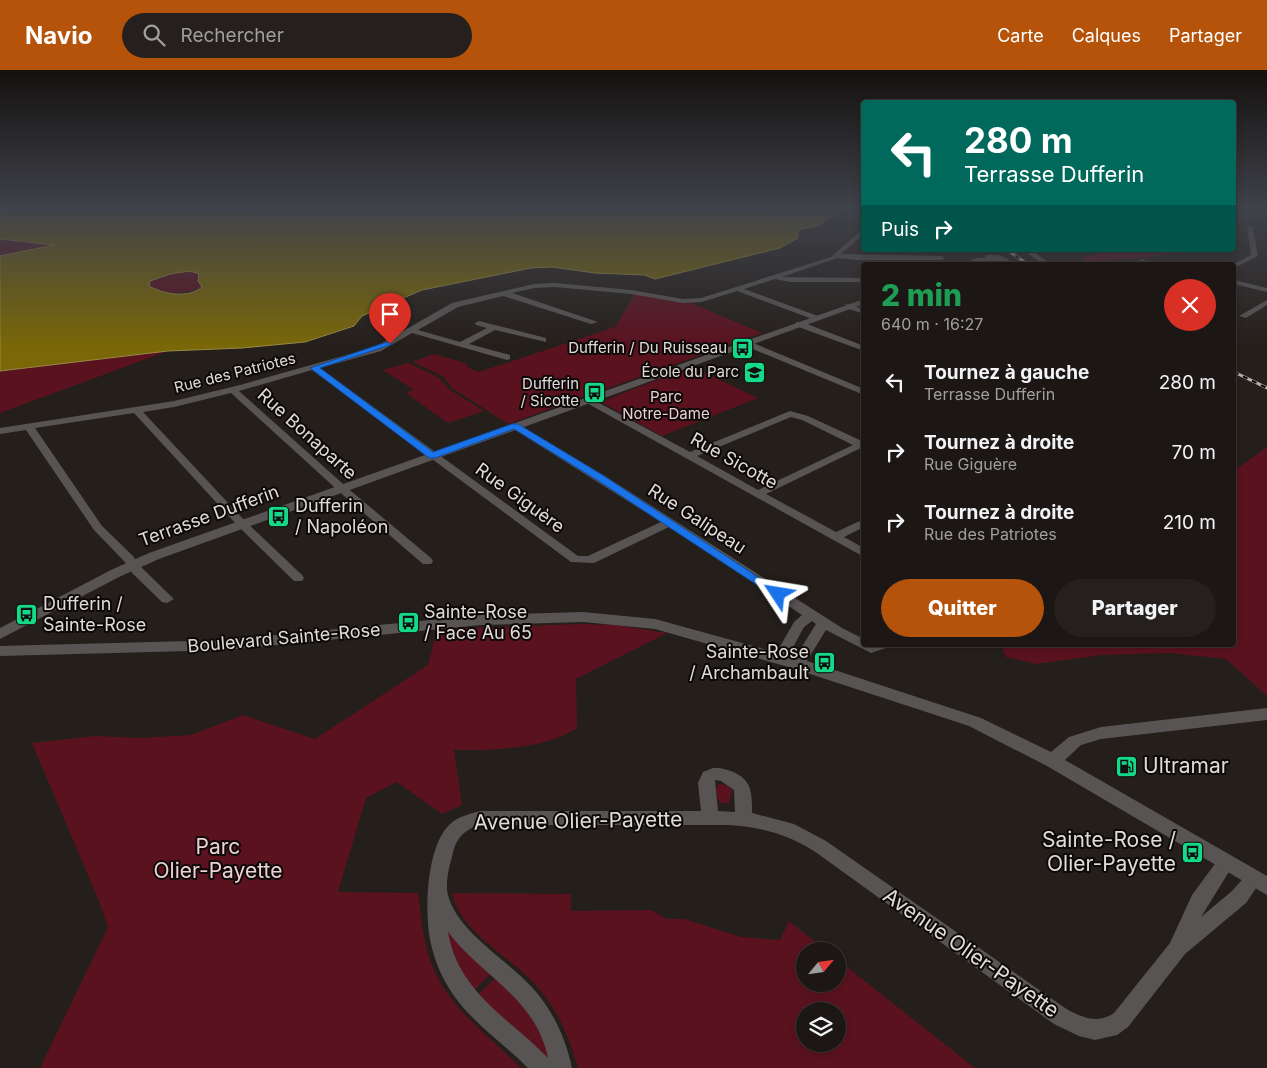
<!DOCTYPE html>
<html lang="fr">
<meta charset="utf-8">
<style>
body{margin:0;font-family:Inter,sans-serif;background:#25201d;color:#f1f3f6;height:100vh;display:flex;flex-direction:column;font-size:19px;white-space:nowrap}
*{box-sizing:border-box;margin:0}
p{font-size:16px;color:#a09fa0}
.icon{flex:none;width:28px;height:28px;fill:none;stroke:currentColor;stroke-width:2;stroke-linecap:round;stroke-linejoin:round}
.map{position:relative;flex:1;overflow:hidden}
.details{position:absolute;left:861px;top:192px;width:375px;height:385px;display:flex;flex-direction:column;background:#1c1714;border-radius:5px;box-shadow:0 2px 8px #0003,0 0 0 1px #3a3634}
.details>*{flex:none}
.hud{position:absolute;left:861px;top:30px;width:375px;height:152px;border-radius:5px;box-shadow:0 2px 8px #0003,0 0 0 1px #3a3634;background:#00695c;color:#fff;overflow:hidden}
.needle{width:32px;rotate:61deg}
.buttons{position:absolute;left:796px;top:872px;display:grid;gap:10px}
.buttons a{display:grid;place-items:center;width:50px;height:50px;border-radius:50%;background:#1c1714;box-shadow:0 2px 8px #0003,0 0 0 1px #3a3634;font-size:25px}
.pin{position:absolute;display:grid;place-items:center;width:42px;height:42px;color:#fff;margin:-51px -21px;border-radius:50% 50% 50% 0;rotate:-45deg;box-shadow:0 0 5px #0007}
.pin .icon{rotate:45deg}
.me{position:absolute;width:55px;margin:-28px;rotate:303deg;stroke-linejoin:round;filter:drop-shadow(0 0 4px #0008)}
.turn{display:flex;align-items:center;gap:18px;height:105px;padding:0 20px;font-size:22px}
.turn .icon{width:65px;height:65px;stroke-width:2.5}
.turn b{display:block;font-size:35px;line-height:42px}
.then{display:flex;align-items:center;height:48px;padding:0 20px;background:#0003;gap:10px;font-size:19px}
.round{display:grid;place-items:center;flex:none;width:52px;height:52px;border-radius:26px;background:#25201d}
.headline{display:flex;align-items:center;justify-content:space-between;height:85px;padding:0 20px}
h1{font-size:30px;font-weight:800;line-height:38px;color:#1e9e55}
.primary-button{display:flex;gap:10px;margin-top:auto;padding:10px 20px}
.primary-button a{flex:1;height:58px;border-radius:30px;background:#b45309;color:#fff;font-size:20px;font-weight:800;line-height:58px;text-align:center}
.primary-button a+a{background:#25201d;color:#f1f3f6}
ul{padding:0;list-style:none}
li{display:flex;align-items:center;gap:15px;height:70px;padding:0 20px}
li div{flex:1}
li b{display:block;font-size:19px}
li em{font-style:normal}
header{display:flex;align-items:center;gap:30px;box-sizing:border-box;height:70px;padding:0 25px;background:#b45309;color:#fff}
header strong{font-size:24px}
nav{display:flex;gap:28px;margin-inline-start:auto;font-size:18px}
.search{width:350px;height:45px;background:#25201d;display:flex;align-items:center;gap:12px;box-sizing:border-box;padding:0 18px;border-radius:28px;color:#a09fa0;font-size:19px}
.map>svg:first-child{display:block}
.green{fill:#5a121f;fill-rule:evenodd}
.water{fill:#796708;stroke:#988a47;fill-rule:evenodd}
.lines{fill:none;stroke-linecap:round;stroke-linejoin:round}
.minor{fill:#585453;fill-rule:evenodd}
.tertiary{fill:#585453;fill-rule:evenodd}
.rail-casing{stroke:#b8b2b0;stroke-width:3}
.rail{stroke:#0c0908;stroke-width:2;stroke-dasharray:5;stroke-linecap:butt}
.route{fill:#1a73e8;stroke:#114b97}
.labels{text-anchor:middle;stroke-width:4;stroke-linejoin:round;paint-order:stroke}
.far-poi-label{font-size:15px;fill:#e0dbd9;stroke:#0c0908;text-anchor:end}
.far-street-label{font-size:15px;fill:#e0dbd9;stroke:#0c0908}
.far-park-label{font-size:15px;fill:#edd0d1;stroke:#0c0908}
.street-label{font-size:18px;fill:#e0dbd9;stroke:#0c0908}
.poi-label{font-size:18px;fill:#e0dbd9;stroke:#0c0908;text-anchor:start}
.near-poi-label{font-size:21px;fill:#e0dbd9;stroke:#0c0908;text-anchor:start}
.near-street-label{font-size:21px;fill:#e0dbd9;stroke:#0c0908}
.near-park-label{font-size:21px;fill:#edd0d1;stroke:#0c0908}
</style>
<header>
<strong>Navio</strong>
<div class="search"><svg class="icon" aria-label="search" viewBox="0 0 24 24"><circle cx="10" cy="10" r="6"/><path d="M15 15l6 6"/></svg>Rechercher</div>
<nav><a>Carte</a><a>Calques</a><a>Partager</a></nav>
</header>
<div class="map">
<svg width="1267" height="998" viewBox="0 0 1267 998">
<rect width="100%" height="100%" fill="#251f1b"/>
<!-- green -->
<g class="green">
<path d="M0,166l68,7 -68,15z"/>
<path d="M1113,180h75c-14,5 -93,14 -105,10v-3z"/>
<path d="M190,201l9,3 36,-3c-30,16 -53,31 -86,15l1,-5 20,-7z"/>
<path d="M635,224l56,9 71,30 -254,91 -56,-36 -9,-12 -31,-14 22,-8 31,9 4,5 10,4 136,-45z"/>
<path d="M168,281l-168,62v-46l117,-15z"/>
<path d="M408,293l30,14 12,13 34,21 -36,12 -42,-30 8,-3 -31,-20z"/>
<path d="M677,302l28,1 53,25 -96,38 -61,-34z"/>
<path d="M1267,377v249l-41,-37 -56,-6 -68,2 -66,9 -30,-7 -4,-7 7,-5h225v-174z"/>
<path d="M582,554l34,1 51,8 -91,46 1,49c-35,22 -82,22 -123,22l8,55 -20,9 -45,-32 -31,16 -28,94 80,1c3,24 5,49 14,72 16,43 58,71 89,103h-481l68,-141 -9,-26 -67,-158 63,-7 45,2 51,-3 52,-20 72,24 113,-74 9,-36z"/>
<path d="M719,714l8,1 5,5 -3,13h-8l-3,-3 -2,-12z"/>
<path d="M452,823l119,1v17l80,-1 16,9h17l57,18 39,3 9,-19 38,30h-22v33h33v-24l137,108h-397c-8,-30 -22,-62 -44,-85 -26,-28 -73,-50 -82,-90zM805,941h33v33h-33z"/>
<path d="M448,860l44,43 -19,18 -8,-10 -19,-41z"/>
<path d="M497,907c23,25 51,53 52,88l-72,-70z"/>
</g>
<!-- water -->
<path class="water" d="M0,137h853l-11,2 -25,17 -19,4v8l-18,10 -125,31 -11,-4 -49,-2 -43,-6 -21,1 -109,22 -60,26 -8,10 -49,16 -63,6 -74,3 -168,20v-115l54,-11 -54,-6zM190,201l9,3 -1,7 4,6c-14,12 -39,7 -53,-1l1,-5 20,-7z"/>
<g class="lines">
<!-- minor -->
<g class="minor">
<path d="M1250,155l3,2 5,29 -24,12v-3h-2l19,-10 -4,-28z"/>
<path d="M864,158v6l-23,20 101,2 3,2 -3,2h-85l-20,-2 -55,19 82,1v4h-74l-15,-3 -31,10 74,27 1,2 -4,2 -78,-29 -35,11 -19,1 -52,-9 -76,-7 -21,1 -22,5 86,29 -7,2 -88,-28 -45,11 -40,23 42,12 27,-14 -11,-3 -1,-2 4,-2 67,17v4l-51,-12 -26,14 41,11v4l-3,1 -95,-27 -31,18 -61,17 258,188h10l73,-34 -149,-94v-4h6l87,52 237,152 22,11v6h24l-2,3 -15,5 -45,-23 -23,37h-10l-2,-3 25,-40 -4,-3 -8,6 -19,35h-10l-2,-3 21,-37 8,-7 -133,-88 -75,36 -23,-1 -259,-192 -73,21 112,100 80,67 2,3 -2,3h-8l-80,-69 -112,-102 -57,14 -31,5 103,110 56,53 2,3 -2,3h-8l-56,-55 -104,-113 -99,15 67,98 31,30 9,12 32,31 -7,4 -5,-1 -29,-28 -9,-13 -30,-31 -68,-100 -26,4v-6l174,-27 66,-16 135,-38 77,-44 82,-19 21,-1 76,7 52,9 18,-1 130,-41z"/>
<path d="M1023,180h8l21,15h-8z"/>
<path d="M1143,189l3,2 -1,1 -17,3z"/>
<path d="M1234,210l33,8v4l-33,-8z"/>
<path d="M1267,230v5l-21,13 -7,-2z"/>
<path d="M846,234l18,5v5l-18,-6z"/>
<path d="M796,252h6l62,24v5l-68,-25z"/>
<path d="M746,270l118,49v6l-121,-50 -1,-2z"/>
<path d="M588,327l102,55 100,-41 18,5 56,26v7l-3,-1 -95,46 70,38 28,-13v8l-20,10 20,11v9l-279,-155 -2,-2zM791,347l11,3 51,25 -95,45 -61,-34z"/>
<path d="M713,698c13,-1 34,7 37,21 2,7 2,16 2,24l42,11 32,17 242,169c16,8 30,14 46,3l56,-70 22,-48 28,-38 6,-2 6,2 3,5 -34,55 31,-26 16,-18 6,-3 6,3 3,5 -17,25 -61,51 -57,73 -11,8 -22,5 -16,-4 -25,-12 -240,-173c-27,-17 -53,-24 -85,-26h-249c-17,5 -25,15 -28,32 -3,10 -7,27 -4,38 10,39 64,67 89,98 18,22 29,47 35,75h-44c-27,-27 -63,-50 -82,-85 -7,-12 -12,-26 -15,-39 -7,-30 -5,-96 18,-119 8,-8 20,-11 31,-14h221l-3,-28 5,-11zM715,710l6,1 13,9 1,22 -17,-1zM448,862c33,44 88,66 100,126 -39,-40 -90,-66 -100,-126z"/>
</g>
<!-- tertiary -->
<g class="tertiary">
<path d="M986,185h13l11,5 -10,4 -20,-2 -19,3 15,-7h9z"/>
<path d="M864,229v5l-705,255 -38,17 -121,63v-11l111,-58 38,-17z"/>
<path d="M583,542l72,7 149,41 177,58 70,34 18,-15 32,-10 166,-19v12l-166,19 -20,6 -16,15 202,116v19l-220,-129 -78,-40 -177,-58 -137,-39 -72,-7 -102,3 -254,25 -227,6v-10l227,-6 254,-25z"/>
</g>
<defs>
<g id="rail">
<path d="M1007,180l22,15"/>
<path d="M1234,302l33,16"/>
</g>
</defs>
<!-- rail casing -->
<use href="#rail" class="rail-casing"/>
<!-- rail -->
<use href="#rail" class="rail"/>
</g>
<!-- sky -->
<linearGradient id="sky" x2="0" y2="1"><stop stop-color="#14110f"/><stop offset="0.5" stop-color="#40424a"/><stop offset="1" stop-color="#40424a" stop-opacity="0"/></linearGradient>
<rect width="1267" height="276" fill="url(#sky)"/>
<!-- route -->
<path class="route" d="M387,272l6,2 -73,24 113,84 79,-28h6l86,52 180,118 -2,2h-8l-177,-116 -83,-51 -79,29h-6l-119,-90z"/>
<!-- icons -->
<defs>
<symbol id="bus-square" viewBox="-11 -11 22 22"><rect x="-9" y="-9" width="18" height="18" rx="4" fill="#15d989" stroke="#0c0908"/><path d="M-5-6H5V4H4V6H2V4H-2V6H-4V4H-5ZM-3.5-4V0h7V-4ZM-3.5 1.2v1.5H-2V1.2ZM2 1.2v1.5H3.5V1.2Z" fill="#111"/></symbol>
<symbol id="school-square" viewBox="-11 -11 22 22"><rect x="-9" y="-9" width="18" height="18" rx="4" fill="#15d989" stroke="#0c0908"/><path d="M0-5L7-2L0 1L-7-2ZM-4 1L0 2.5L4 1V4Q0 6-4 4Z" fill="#111"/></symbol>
<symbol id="fuel-square" viewBox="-11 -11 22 22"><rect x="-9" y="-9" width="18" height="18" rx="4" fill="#15d989" stroke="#0c0908"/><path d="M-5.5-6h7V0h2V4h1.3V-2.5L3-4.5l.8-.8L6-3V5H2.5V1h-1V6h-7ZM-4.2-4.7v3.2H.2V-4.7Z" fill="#111"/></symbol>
</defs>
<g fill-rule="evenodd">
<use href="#bus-square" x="730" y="266" width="25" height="25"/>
<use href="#school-square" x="742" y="290" width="25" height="25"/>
<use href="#bus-square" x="582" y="310" width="25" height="25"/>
<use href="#bus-square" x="266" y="434" width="25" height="25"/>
<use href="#bus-square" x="14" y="532" width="25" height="25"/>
<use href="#bus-square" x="396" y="540" width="25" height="25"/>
<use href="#bus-square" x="812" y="580" width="25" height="25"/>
<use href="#fuel-square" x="1114" y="684" width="25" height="25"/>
<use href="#bus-square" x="1180" y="770" width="25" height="25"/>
</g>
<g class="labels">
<!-- far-poi labels -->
<g class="far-poi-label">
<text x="727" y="283">Dufferin / Du Ruisseau</text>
<text x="739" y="307">École du Parc</text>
<text x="579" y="319">Dufferin<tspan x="579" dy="17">/ Sicotte</tspan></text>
</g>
<!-- far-street labels -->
<g class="far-street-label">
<text transform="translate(235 303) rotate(-14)" y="5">Rue des Patriotes</text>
</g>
<!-- far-park labels -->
<g class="far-park-label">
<text x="666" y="332">Parc<tspan x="666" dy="17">Notre-Dame</tspan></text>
</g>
<!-- street labels -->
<g class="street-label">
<text transform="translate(307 364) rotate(42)" y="6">Rue Bonaparte</text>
<text transform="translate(734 391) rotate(29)" y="6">Rue Sicotte</text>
<text transform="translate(520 428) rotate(36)" y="6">Rue Giguère</text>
<text transform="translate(209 446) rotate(-20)" y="6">Terrasse Dufferin</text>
<text transform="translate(697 449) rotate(33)" y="6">Rue Galipeau</text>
<text transform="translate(284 568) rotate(-5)" y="6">Boulevard Sainte-Rose</text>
</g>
<!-- poi labels -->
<g class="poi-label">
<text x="295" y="442">Dufferin<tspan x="295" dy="21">/ Napoléon</tspan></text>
<text x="43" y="540">Dufferin /<tspan x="43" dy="21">Sainte-Rose</tspan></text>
<text x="424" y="548">Sainte-Rose<tspan x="424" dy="21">/ Face Au 65</tspan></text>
<text x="809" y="588" text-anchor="end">Sainte-Rose<tspan x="809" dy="21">/ Archambault</tspan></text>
</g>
<!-- near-poi labels -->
<g class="near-poi-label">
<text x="1143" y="703">Ultramar</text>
<text x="1176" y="777" text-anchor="end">Sainte-Rose /<tspan x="1176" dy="24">Olier-Payette</tspan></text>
</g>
<!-- near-street labels -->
<g class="near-street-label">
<text transform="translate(578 751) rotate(-1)" y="7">Avenue Olier-Payette</text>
<text transform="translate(971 883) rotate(35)" y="7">Avenue Olier-Payette</text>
</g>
<!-- near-park labels -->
<g class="near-park-label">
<text x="218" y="784">Parc<tspan x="218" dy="24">Olier-Payette</tspan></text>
</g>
</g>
</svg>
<div class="buttons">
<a><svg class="needle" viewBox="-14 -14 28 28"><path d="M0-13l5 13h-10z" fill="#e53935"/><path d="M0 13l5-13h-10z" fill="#a09fa0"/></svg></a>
<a><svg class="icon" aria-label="layers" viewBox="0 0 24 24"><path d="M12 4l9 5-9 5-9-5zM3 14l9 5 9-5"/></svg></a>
</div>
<div class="pin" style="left:390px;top:274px;background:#d93025"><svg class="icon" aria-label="arrive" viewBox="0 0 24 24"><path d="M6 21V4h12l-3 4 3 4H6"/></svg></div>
<svg class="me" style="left:778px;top:524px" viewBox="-20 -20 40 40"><path d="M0-17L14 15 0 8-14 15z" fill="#1a73e8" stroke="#fff" stroke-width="4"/></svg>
<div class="hud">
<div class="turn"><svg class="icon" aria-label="left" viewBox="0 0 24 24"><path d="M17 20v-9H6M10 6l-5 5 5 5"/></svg><div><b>280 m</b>Terrasse Dufferin</div></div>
<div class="then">Puis<svg class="icon" aria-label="right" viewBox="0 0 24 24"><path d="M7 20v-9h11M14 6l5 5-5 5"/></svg></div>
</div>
<section class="details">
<div class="headline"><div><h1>2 min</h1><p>640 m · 16:27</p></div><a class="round" style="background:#d93025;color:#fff"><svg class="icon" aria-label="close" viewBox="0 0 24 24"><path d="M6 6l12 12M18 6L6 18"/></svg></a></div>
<ul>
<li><svg class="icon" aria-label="left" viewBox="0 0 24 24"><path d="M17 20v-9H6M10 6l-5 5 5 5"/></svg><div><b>Tournez à gauche</b><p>Terrasse Dufferin</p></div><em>280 m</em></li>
<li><svg class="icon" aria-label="right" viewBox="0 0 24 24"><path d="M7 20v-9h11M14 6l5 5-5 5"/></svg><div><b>Tournez à droite</b><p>Rue Giguère</p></div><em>70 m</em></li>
<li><svg class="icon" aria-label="right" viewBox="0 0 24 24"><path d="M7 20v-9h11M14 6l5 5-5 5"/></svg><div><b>Tournez à droite</b><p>Rue des Patriotes</p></div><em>210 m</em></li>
</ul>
<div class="primary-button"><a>Quitter</a><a>Partager</a></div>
</section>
</div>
